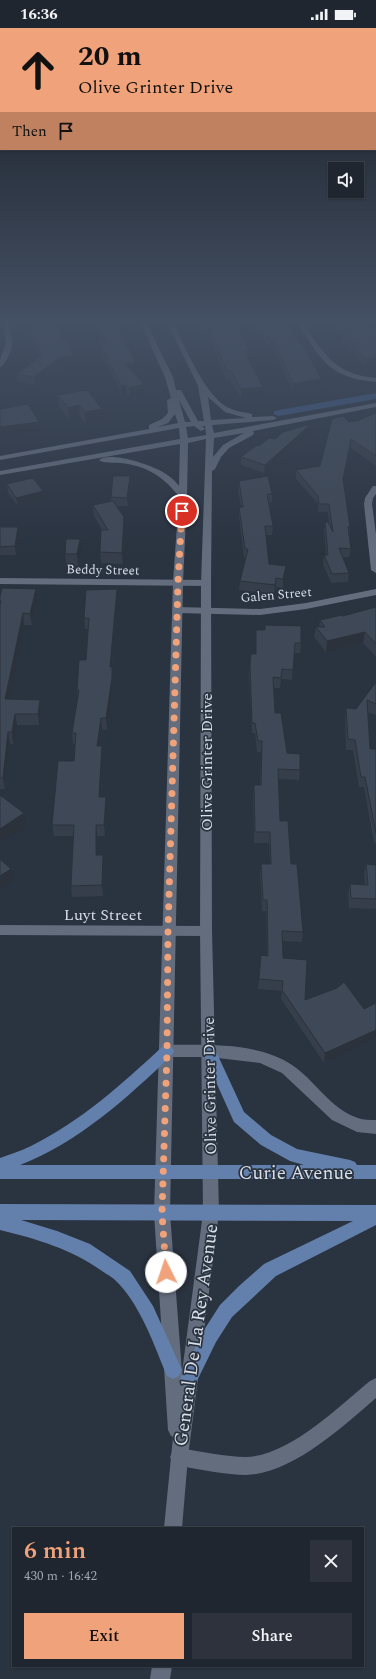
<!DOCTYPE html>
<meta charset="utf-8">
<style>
body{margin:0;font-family:Spectral,serif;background:#2d323c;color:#f1f3f6;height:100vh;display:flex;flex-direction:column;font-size:15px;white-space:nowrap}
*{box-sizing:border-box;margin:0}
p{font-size:13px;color:#a2a5ab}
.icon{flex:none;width:22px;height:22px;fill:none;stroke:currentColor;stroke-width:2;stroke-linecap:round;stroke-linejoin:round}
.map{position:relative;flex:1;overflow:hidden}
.drawer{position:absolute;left:12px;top:1499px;width:352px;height:140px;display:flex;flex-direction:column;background:#202630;border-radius:0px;box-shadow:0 1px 3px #0004,0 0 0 1px #3d434c}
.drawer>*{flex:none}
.banner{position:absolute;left:0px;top:0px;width:376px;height:122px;box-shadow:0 1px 3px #0004,0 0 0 1px #3d434c;background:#f0a27a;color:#111;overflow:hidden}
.controls{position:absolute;left:328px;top:134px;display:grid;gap:8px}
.controls a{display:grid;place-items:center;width:36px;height:36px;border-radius:0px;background:#202630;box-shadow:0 1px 3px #0004,0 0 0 1px #3d434c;font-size:20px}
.pin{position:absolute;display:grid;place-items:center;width:34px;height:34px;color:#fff;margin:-17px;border:2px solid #fff;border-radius:50%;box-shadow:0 1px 4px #0007}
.me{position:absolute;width:44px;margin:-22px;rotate:356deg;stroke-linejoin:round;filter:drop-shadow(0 0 3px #0008)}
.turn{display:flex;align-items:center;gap:14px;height:84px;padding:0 12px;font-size:18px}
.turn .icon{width:52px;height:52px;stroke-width:2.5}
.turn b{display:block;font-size:28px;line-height:34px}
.then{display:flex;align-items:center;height:38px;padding:0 12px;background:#0003;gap:8px;font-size:15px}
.round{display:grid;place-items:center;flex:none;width:42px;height:42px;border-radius:0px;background:#2d323c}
.overview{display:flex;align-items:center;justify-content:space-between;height:68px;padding:0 12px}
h1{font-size:24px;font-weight:600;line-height:30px;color:#f0a27a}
.cta{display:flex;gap:8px;margin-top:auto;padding:8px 12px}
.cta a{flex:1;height:46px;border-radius:0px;background:#f0a27a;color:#111;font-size:16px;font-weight:600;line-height:46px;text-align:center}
.cta a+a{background:#2d323c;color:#f1f3f6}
.status{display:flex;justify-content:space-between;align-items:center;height:28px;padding:0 20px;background:#202630;direction:ltr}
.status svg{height:11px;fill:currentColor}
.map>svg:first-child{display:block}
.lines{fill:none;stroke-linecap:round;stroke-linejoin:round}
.canal{fill:#3b5781;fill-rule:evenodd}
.street{fill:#636d7d;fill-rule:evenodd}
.secondary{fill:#636d7d;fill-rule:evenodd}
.primary{fill:#6380ac;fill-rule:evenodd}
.wall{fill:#353e4a}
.shaded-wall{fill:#2b323c}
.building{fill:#3e4856;stroke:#2b323c}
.route{stroke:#f0a27a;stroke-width:7;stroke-dasharray:0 12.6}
.labels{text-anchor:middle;stroke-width:3.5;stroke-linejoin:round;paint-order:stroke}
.far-street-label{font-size:13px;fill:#d8dee7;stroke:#2a3340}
.street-label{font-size:16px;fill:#d8dee7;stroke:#2a3340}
.near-street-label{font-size:19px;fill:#d8dee7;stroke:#2a3340}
</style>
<div class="status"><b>16:36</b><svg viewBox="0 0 49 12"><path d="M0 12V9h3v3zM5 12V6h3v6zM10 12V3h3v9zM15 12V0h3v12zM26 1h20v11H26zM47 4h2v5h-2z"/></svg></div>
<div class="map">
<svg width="376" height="1651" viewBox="0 0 376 1651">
<rect width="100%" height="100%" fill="#2a3340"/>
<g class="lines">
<!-- canal -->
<path class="canal" d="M376,365v6l-97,17 -4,-1 -2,-2 2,-2 4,-1z"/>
<!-- street -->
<g class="street">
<path d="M2,292h6c6,20 7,29 -6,46l-2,1v-7l6,-17z"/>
<path d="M295,292h6c23,33 32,54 75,58v4c-49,-4 -56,-25 -81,-62z"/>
<path d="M373,458h3v8l-3,4 -1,6 4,30v39l-5,-3 -7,-66 1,-6z"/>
<path d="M0,550l206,2 5,3 -5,3 -206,-2z"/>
<path d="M376,561v6l-70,14 -46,6 -83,-2 -5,-3 5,-3 83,2 46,-6z"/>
<path d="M0,897l206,1 5,1 1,4 -1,4 -5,1 -206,-1z"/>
<path d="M167,1017c39,0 91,-3 125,20 23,15 38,44 66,53 5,2 12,2 18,2v14l-19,-2 -25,-12 -50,-47 -22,-10 -51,-6h-42l-5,-2 -2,-4 2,-4z"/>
<path d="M376,1350v20c-34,29 -84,76 -130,77 -19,0 -47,-6 -67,-9l-6,-3 -3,-6 3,-6 6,-3c20,3 48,9 67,9 43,-1 92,-50 124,-76z"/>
</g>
<!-- secondary -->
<g class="secondary">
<path d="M139,292h6l28,57 3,13h5l17,31h6l-6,-35 -32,-66h6c13,26 30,70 53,86 9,5 17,6 27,8v3l21,-1 4,2 -4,2 -61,5 2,8 162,-30v4l-123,24 1,2 -1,2 -24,13 -8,9 -6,12 -3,2 -1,112 1,348 7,282 -31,244 -6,71h-18l9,-91 -2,-1 -3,-6 -14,-217 19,-631 6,-85c-14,-20 -34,-32 -59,-34 -6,-1 -16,1 -21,-3 10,-9 49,4 60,10 8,4 15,9 20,16l1,-42 -180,31v-4l180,-32 -1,-11 -179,32v-4l149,-27v-4l13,-6 6,-6 -1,-13 4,-2 -6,-21zM208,369l17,15 21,6 -35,2zM179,372l12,22h-6zM175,386l3,9 -20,4 10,-4zM194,398l7,5 4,-2 -3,-3h3l1,9 -18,3 -2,-11zM244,405l-21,12 -10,12 1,-19zM206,411l-5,144 -1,348 3,282 -21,159 -12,-159 13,-631 4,-85 1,-54z"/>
<path d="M152,1638h20l-2,13h-20z"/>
</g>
<!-- primary -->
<g class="primary">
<path d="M167,1017l5,2 2,4 -2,4c-45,43 -93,87 -152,110h284l-14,-4 -29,-16 -27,-23 -32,-71 2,-4 5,-2 5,2 30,65 27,23 26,14 53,11 5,2 2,3h19v14h-376v-21c10,-4 21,-7 31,-12 49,-24 91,-62 131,-99z"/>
<path d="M0,1176l376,1v20l-100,51 -44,41 -16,25 -21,43 -6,3 -6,-3 -3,-6 24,-49 16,-25 19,-19 25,-22 89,-43 -332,-1 36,11 33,13 40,27 23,35 29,64 -3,6 -6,3 -6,-3c-13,-31 -25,-67 -48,-92 -5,-6 -11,-9 -17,-13 -31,-22 -65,-32 -102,-41z"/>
</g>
</g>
<!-- wall -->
<g class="wall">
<path d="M28,292h26l6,17 14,19 1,8 -15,2 -25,19 -17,-3 -1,-8 22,-17 -9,-22v-7z"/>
<path d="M93,292h22l12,28 9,15 1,9h-4l11,21 -15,3 -2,-2 -5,1 -21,-43 -1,-9 2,-1 -7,-18h-1z"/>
<path d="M198,292h38l13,31v8l13,36 -21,3 -12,-19h-3l-16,-41 -4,1 -6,-18z"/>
<path d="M251,292h32l38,59 -1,8 -27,5 -20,-43h-3z"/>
<path d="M322,292h36l6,9 12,-2 -11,40 -11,-14v-3l-13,-7 1,-7z"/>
<path d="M87,362l15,30 -16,4 -6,-7 -11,2 -10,-13 -1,-11z"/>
<path d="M376,385v53l-26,-19 -7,34 7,46 -1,8 2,14 -2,8h-6l6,16 -1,9 -17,1 -8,-19 1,-9h2l-2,-24 1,-9 4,2 -1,-12h-10v-8l-22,-25v-9l24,-4 29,-44 8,-1z"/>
<path d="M310,405l-46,40 -23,-8v-8l18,-11z"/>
<path d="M130,448v9l-2,21h-11l7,22 -1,36 -22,-1 -1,-11 2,-22 -8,-14 -1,-11 18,-3v-5z"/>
<path d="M239,453l33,13v8h-3l4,24 -1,9h-6l3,29 16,11 -2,13 -7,-1 -2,7 -35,-4 1,-9 6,-23h-2l-5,-42v-9h2l-3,-17z"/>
<path d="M7,456l36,7 1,9 -26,6 -10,-13z"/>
<path d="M0,499l19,9 -3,19h-16z"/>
<path d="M81,523l-3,15h-12l-1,-12z"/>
<path d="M36,561l2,11 -6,25h-8l-15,74 31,1 2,11 -3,14h-22l-4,19h-3l-5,45h-5v-193z"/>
<path d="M117,561v11l-5,67 1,11v11l-6,41 -5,-1 -2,17h2l1,12 -2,39h5v11l-1,28h-8v19h6l1,11 -1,30 -31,1 -1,-11 3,-50h-20l-2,-11 22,-64 1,-17h-2l-1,-11 6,-35 -1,-8 9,-30 2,-31h-3l-1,-11z"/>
<path d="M376,579v50l-13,-14 -37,9 -12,-15 2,-10h3l1,-7 23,-4z"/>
<path d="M256,602l45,13 -1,10h-6l-2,27 -11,-1 -1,9h-6l1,25 12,40 13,17 -1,10 -21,-1 2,42 11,43 12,68 -1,10 -19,-1v17l22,42 59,9 12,-6v35l-52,25 -43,-64 1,-8 -24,-2 3,-34 6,1 -1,-45h-4l-2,-37 1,-10h9l-1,-21h-15l-1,-47 1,-11h6l1,-33h-4l-2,-19h-3l-3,-59 1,-10 6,-10z"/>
<path d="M376,654v33l-9,-3 3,37h6v94h-2l-10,-56h-5l-6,-37h-7l-1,-31 1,-11 10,1z"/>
<path d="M366,836l10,1v44l-27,-1 -1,-13 2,-11 15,1 -1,-11z"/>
</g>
<!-- shaded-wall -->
<g class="shaded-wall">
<path d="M271,313h3l-1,8h-3z"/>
<path d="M74,328l1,8 -15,2 -25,19 -1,-8 25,-19z"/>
<path d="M376,330v8l-11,1 1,-8z"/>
<path d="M136,335l1,9 -12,1v-9z"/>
<path d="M321,351l-1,8 -27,5v-8z"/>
<path d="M144,356v9l-15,3v-8z"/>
<path d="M126,357l1,9 -5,1 -1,-9z"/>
<path d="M263,359l-1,8 -21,3v-9z"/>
<path d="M79,377l1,12 -11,2 -1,-11z"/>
<path d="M102,381v11l-16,4 -1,-12z"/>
<path d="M39,394l1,8 -40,5v-8z"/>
<path d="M311,396l-1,9 -46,40 1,-8z"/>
<path d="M351,411l-1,8 -8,40 1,-8z"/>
<path d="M130,448v9l-2,21 -1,-8z"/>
<path d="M43,463l1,9 -26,6 -2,-8z"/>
<path d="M124,489v11l-1,36 -1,-11z"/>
<path d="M18,499l1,9 -3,19 -1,-9z"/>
<path d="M80,511l1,12 -3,15 -1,-12z"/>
<path d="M286,538l-1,9 -2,13v-9z"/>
<path d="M276,550v9l-2,7 1,-9z"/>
<path d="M36,561l2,11 -6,25 -2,-11z"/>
<path d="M117,561v11l-6,78 -1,-11z"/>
<path d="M23,585l1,12 -17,86 -2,-12z"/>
<path d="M365,604l-2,11 -37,9 1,-11z"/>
<path d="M112,639l1,11v11l-6,41 -1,-12z"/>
<path d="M40,672l2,11 -3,14 -1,-11z"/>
<path d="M15,686l2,11 -4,19 -1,-12z"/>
<path d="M101,690l1,11 -4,29 -1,-12z"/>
<path d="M8,704l2,12 -5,45 -2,-11z"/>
<path d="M102,718l1,12 -3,50 -1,-11z"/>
<path d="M106,769v11l-1,28 -1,-11z"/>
<path d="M24,785l2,13 -26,17v-14z"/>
<path d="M96,797l1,11v30l-1,-11z"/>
<path d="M103,827l1,11 -1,30 -1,-11z"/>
<path d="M11,841l2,12 -13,9v-14z"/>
<path d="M376,1002v8l-52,25 1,-10z"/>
</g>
<!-- building -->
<g class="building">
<path d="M29,292h25l6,17 8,6 6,13 -15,2 -25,19 -17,-3 24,-18 -11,-28 1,-1z"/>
<path d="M97,292h18l12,28h2l7,15 -11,1 19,20 -15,4 -3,-3 -5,1 -21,-43 3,-2 3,3z"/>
<path d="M202,292h34l13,31h-5l19,36 -22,2 -11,-19 -3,1 -17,-41h-4z"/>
<path d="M257,292h26l24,32 14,27 -28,5 -19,-43h-3z"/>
<path d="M333,292h25l6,9 12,-2v31l-10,1 -12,-14 5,-1 -17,-9 8,-2z"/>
<path d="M87,362l15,19 -17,3 -6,-7 -11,3 -10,-13z"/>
<path d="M28,376l11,18 -39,5v-18z"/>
<path d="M376,385v43l-25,-17 -8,40 7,48h-2l3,22 -12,-1 10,25 -17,1 -8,-19h4l-3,-33h3l5,10 -4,-28h-10l-1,-8 -22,-26 24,-4 12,-47 11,-3 6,6 8,-1z"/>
<path d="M311,396l-46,41 -24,-8 16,-12 2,1 10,-8 6,1 8,-7z"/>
<path d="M113,448h17l-3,22 -16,-1z"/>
<path d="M268,448l4,18h-5l6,32h-8l4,38 17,2 -3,13 -7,-1 -1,7 -35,-4 8,-32h-3l-6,-42h4l-4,-26z"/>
<path d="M33,450l10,13 -27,7 -9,-14z"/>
<path d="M113,473l11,16 -2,36 -22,-1 1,-22h7l-15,-25z"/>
<path d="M0,499h18l-3,19 -15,1z"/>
<path d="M66,511h14l-3,15h-12z"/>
<path d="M2,560l34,1 -6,25 -7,-1 -18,86 35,1 -2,14h-23l-3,18h-4l-5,46h-3v-173l1,-4h-1v-5z"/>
<path d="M117,561l-7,78h2v11l-6,40h-5l-4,28h5l-3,51h7l-2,28h-8v30h7l-1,30 -31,1 3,-61h-22l6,-64h16l2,-28h-4l7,-43h-2l2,-30h7l3,-42h-5l2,-28z"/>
<path d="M376,579v37l-11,-12 -38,9 -11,-14h9l-5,-7 22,-5 1,1z"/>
<path d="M265,597l36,1v17h-6l-2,27 -11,-1 -1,9 -8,-1 2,36h6l6,40 13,1v16l-22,-1 2,52h8l3,43h6l6,68 -21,-1 1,27 24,2 -2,40 32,-12 7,-6 20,27 12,-6v27l-51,23 -43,-63 1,-9 -24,-2 2,-24 7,1 -1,-56h-4l-2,-36h10l-1,-32h-15l-1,-47h7l1,-44h-4l-3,-18h-3l-2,-59 1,-10h5v-24h9z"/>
<path d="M376,654v22l-9,-4 3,49h6v84l-11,-56h-4l-6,-37 -7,-1 -2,-31 10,1z"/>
<path d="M0,767l24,18 -24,16z"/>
<path d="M0,831l11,10 -11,7z"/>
<path d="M366,836l10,1v34l-25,-1 -1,-14 18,1z"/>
</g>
<!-- sky -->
<linearGradient id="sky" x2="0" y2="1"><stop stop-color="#171c23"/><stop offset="0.56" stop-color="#445064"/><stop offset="1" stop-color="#445064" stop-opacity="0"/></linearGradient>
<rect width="376" height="523" fill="url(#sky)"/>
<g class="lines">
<!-- route -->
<path class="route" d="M166,1244l-4,-59 5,-162 1,-120 10,-349 4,-71"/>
</g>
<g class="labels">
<!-- far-street labels -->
<g class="far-street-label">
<text transform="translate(103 541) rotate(1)" y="5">Beddy Street</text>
<text transform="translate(276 566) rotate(-5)" y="5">Galen Street</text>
</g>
<!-- street labels -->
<g class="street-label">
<text transform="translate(206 734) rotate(-90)" y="6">Olive Grinter Drive</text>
<text x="103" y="892">Luyt Street</text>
<text transform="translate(209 1058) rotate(-91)" y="6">Olive Grinter Drive</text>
</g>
<!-- near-street labels -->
<g class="near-street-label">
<text x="296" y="1151">Curie Avenue</text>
<text transform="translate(195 1307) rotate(-82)" y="7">General De La Rey Avenue</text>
</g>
</g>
</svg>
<div class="controls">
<a><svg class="icon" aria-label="sound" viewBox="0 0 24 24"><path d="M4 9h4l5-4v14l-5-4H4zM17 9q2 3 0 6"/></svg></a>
</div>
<div class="pin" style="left:182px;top:483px;background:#d93025"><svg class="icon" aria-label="arrive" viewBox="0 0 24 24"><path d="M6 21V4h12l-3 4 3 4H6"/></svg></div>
<svg class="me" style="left:166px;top:1244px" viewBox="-20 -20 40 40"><circle r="19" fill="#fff"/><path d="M0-13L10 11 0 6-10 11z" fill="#f0a27a"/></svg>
<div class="banner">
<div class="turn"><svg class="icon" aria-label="ahead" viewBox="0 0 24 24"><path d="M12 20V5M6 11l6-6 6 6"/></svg><div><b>20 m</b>Olive Grinter Drive</div></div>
<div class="then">Then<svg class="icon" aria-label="arrive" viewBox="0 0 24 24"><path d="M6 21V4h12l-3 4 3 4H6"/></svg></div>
</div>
<section class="drawer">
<div class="overview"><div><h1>6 min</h1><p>430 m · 16:42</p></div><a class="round"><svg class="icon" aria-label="close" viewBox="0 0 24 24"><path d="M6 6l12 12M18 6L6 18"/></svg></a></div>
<div class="cta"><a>Exit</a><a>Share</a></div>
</section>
</div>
